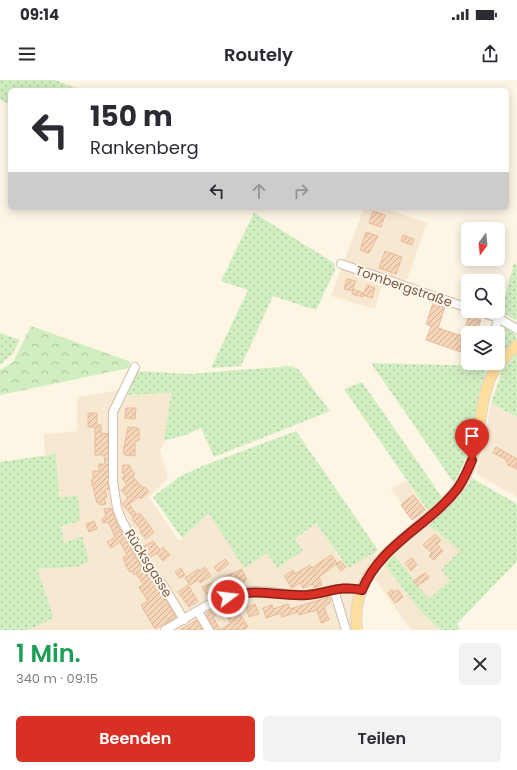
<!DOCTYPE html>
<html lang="de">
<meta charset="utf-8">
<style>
body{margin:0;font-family:Poppins,sans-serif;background:#f2f2f3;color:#2b2b33;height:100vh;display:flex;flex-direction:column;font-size:15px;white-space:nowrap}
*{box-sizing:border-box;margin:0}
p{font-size:13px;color:#7c7c81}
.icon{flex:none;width:22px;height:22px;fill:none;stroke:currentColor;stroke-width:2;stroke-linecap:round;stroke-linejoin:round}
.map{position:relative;height:550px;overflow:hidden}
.side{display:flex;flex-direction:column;background:#fff;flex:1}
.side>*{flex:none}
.hud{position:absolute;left:8px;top:8px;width:501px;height:122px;border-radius:6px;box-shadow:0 2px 10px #0003;background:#fff;color:#2b2b33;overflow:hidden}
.needle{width:26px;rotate:195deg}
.buttons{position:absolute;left:461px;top:142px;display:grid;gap:8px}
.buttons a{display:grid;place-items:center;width:44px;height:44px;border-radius:6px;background:#fff;box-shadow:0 2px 10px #0003;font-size:20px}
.pin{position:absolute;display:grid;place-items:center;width:34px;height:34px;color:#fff;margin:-41px -17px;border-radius:50% 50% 50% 0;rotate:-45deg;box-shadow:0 0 4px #0007}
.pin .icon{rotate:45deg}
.me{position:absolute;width:44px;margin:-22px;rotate:75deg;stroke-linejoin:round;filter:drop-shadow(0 0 3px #0008)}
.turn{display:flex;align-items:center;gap:14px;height:84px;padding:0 16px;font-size:18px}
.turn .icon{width:52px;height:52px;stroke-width:2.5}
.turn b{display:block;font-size:28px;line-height:34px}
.lanes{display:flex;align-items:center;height:38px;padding:0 16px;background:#0003;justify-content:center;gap:20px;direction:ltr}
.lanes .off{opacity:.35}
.round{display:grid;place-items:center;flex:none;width:42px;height:42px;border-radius:6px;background:#f2f2f3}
.headline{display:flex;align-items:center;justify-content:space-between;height:68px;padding:0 16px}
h1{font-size:24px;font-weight:600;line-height:30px;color:#1e9e55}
.action{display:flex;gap:8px;margin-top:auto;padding:8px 16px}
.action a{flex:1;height:46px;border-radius:6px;background:#d93025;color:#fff;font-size:16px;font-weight:600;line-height:46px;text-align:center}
.action a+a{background:#f2f2f3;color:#2b2b33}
.status{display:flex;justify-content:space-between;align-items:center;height:28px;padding:0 20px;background:#fff;direction:ltr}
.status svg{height:11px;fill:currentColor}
header{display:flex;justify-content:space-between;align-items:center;height:52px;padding:0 16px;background:#fff;font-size:18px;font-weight:600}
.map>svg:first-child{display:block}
.residential{fill:#f7e8d2}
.grass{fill:url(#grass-dots)}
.forest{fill:url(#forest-crowns)}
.building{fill:url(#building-hatch);stroke:#ebbc98;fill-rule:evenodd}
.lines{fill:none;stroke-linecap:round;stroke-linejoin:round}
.minor-casing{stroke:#d1bda9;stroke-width:10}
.major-casing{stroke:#dcd5cf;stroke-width:12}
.minor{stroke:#fff;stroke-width:8}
.major{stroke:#ffdf9b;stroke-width:10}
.route-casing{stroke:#8d1f18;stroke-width:10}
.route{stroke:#d93025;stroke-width:7}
.labels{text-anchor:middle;stroke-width:4;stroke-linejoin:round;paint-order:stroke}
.street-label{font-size:13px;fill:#7a5c47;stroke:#fff9ed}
</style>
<div class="status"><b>09:14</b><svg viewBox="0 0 49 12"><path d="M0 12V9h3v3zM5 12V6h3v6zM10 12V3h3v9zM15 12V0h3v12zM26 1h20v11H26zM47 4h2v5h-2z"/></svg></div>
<header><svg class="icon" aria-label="menu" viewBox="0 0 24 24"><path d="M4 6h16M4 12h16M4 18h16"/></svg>Routely<svg class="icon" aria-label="share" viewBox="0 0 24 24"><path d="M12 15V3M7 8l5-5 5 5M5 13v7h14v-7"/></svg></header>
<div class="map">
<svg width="517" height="550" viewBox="0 0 517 550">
<defs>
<pattern id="grass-dots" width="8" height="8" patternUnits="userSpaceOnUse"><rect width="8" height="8" fill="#d1eec1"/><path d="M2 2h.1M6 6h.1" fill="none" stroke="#afc49f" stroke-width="1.8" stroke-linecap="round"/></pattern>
<pattern id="forest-crowns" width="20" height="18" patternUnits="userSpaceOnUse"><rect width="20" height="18" fill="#d1eec1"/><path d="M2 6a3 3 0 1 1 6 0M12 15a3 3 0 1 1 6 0" fill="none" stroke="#afc49f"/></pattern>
<pattern id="building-hatch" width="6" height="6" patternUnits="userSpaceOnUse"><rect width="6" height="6" fill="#f7d5b9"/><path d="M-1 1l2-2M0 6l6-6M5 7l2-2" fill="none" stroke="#cdb098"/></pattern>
</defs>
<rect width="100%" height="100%" fill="#fef6e5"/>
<!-- residential -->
<g class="residential">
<path d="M364,128h20l43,15 -21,59 -22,-7 -9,34 -44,-13z"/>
<path d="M119,310l-3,6 55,-3 -7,48 -4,9 8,28 -19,19 30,44 30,-28 58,40 10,15 26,-17 -8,-11 21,-17 31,45 31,-18 -24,42 -1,38h-325l26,-12 -18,-49 41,-2 -13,-23 -3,-18 17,-30 -19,2 -3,-44 -11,1 -1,-21 33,-3v-34z"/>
<path d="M491,323l26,14v80l-42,-24 8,-21z"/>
<path d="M406,400l23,32 -13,11 -25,-34z"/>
<path d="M429,445l31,26 -18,19 8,10 -21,20 -35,-45z"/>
<path d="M385,485l37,48 19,17h-29l-3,-2 -34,-49z"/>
</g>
<!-- grass -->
<g class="grass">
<path d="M0,0h55l26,10h-71v14l-10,-4z"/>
<path d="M254,133l80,50 1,7 -19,40 -43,-14 -32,70 -30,2 37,-78 -27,-9z"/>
<path d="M514,183l3,1v57l-16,-9z"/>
<path d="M505,248l10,6 2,4 -19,22v-27l3,-4z"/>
<path d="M0,253l20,7 -7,13 -13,12z"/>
<path d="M517,274v63l-26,-14 12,-34z"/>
<path d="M371,283l116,3c-2,8 -5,16 -7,24 -7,32 -8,64 -26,93z"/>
<path d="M291,286l7,3 32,42 -116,46 -13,-29 -13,6 -24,7 7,-48 -45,2 9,-24 54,3z"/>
<path d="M362,302l80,115 -13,15 -85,-123z"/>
<path d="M296,351l82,119 -30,18 -32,-45 -21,16 8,12 -26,17 -10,-15 -23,15 -35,-55 -27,25 -29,-41 26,-20 23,-11z"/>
<path d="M56,374l3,44 19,-3 2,26 -19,5 3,17 18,-7 7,26 -12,5 -40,2 17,49 -26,12h-28v-168z"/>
<path d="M472,398l45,26v57l-60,63 3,6h-19l-19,-17 -37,-48 9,-10 35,44 21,-19 -9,-10 19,-19 -31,-26 31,-29z"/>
</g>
<!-- forest -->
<path class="forest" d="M31,246l100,36 -2,6 -129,27v-25l13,-8z"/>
<!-- building -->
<g class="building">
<path d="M373,131l12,4 -4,12 -12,-4z"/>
<path d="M366,152l12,4 -9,17 -9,-3z"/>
<path d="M403,155l11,4 -2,6 -11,-4z"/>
<path d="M385,171l17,6 -6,17 -17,-6z"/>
<path d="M347,199l9,2 -4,10 -8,-2z"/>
<path d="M367,205l8,3 -3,10 -9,-3z"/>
<path d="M353,209l11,4 -1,4 -11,-3z"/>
<path d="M433,223l12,4 -7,21 24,8 7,-20 12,4 -5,13h-8v7l-4,13 -38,-13 5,-14 -5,-2z"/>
<path d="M126,328h10l-1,11 -10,-1z"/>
<path d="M88,333h9v12h4v8l7,1 1,55 -4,1 2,7 -3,1 2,6 -6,1 -1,-3 -2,1 -6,-23h2v-9h6v-7h6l-1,-9h-9v-28h-7z"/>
<path d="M128,347l10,1 1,2v10l-4,2v14l-10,-1 -2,-3z"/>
<path d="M496,367l21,12v10l-9,-4 -3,-6 -12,-6z"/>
<path d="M123,385h7v3l5,6 -3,2 11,12 2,-1 4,5 -8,7 -2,-2 -10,7 8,11 3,-2 14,19 -8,7 -6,-7 2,-1 -10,-12 2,-1 -12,-14 6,-6 -7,-8 6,-5 -5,-7 3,-2 -3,-4z"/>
<path d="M413,415l12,15 -13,10 -11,-15z"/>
<path d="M111,428l6,16 25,45 17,19 17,29 -21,12 -14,-24 7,-4 -9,-14 5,-2 -8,-11 -2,1 -2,-4 -2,1 -3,-4 -4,-11 4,-2 -7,-13 -9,6 -4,-6 8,-5 -5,-12h-1l-1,-3 -5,1 -1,-5 4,-1 -2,-8z"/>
<path d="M94,441l3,8 -8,3 -3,-8z"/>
<path d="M435,454l6,6 -4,4 6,7 -9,9 -5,-4 3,-3 -9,-8z"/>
<path d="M153,461l7,9 3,-3 7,8 -7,6 -6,-8 -8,5 -6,-11z"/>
<path d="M331,475l6,8 -1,1 5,-3 5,6 -5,4 -5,-7 -17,13 3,8 -8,3 -1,-4 -10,4 -3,-5 -8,5 -8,-12 9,-6 2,4 15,-9 2,3z"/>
<path d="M412,478l5,7 -6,6 -6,-8z"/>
<path d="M225,479l4,5 -11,8 -4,-5z"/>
<path d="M205,487l6,9 -11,7 -2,-3 -8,5 -5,-7 13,-9 2,2z"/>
<path d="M181,488l4,7 -5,3 -5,-6z"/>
<path d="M242,489l5,11 -6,3 -5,-8 -2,10 -6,2 2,3 -21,8 -7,-11 12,-5 1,3 10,-6 -1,-2z"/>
<path d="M425,493l4,5 -12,8 -4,-5z"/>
<path d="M188,505l10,16 -9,6 -11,-15z"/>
<path d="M392,510l2,2 4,-2 5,7 -8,6 -7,-10z"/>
<path d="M329,517l2,3 -1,3 -6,4 5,13 -8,3 -4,-13 -18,5 -1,-3 -16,5 -1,-4 -15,5 -3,-10 9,-3 1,4 15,-5 2,5z"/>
<path d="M232,521l16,26 -6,3h-28l-8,-16 7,-5zM222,529l9,14 -11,7 -7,-13z"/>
<path d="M255,524l4,10 -10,3 -3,-10z"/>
<path d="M197,540l6,10h-23z"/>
</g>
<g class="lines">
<defs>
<g id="minor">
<path d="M341,184l127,44"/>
<path d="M478,231l20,7 19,11"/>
<path d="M495,253l3,-15"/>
<path d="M135,287l-22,45v70l4,26 5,13 25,45 16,19 21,35"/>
<path d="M334,510l12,40"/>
<path d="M198,532l11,18"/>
<path d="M165,550c27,-15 56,-37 87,-39 18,-1 36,5 55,4 21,-2 33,-10 55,-5"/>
</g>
<path id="major" d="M357,550c-9,-72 65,-95 101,-142 24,-32 18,-72 31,-107 6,-15 18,-26 28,-36"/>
</defs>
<!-- minor casing -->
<use href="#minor" class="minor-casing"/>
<!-- major casing -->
<use href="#major" class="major-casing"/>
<!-- minor -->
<use href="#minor" class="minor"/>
<!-- major -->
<use href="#major" class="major"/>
</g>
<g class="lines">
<defs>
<path id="route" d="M228,517c28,-10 50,0 79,-2 21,-2 33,-10 55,-5 19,-46 67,-64 96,-102 6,-9 10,-18 14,-28"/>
</defs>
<!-- route casing -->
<use href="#route" class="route-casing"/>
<!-- route -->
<use href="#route" class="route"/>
</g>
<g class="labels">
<!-- street labels -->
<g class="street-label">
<text transform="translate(404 206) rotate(19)" y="5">Tombergstraße</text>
<text transform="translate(149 483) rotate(58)" y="5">Rücksgasse</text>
</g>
</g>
</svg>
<div class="buttons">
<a><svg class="needle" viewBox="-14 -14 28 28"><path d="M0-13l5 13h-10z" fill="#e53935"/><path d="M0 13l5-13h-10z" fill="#7c7c81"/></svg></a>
<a><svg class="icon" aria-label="search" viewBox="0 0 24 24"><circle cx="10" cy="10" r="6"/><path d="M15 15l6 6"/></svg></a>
<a><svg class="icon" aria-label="layers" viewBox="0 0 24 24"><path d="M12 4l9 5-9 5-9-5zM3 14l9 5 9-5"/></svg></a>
</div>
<div class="pin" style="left:472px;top:380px;background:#d93025"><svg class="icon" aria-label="arrive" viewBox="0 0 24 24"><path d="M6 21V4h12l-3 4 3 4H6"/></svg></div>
<svg class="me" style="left:228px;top:517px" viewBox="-20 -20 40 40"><circle r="17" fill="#d93025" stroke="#fff" stroke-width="3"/><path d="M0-11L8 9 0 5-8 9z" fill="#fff"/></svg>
<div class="hud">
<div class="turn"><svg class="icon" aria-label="left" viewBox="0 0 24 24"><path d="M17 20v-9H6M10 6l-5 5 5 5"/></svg><div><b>150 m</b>Rankenberg</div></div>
<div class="lanes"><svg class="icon" aria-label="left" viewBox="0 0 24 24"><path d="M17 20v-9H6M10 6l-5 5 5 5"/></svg><svg class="icon off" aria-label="ahead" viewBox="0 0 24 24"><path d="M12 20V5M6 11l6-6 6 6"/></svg><svg class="icon off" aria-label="right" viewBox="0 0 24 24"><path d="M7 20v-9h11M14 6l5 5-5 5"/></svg></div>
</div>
</div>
<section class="side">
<div class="headline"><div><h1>1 Min.</h1><p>340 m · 09:15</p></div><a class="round"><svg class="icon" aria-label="close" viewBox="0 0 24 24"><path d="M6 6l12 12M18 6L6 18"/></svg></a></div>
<div class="action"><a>Beenden</a><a>Teilen</a></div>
</section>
